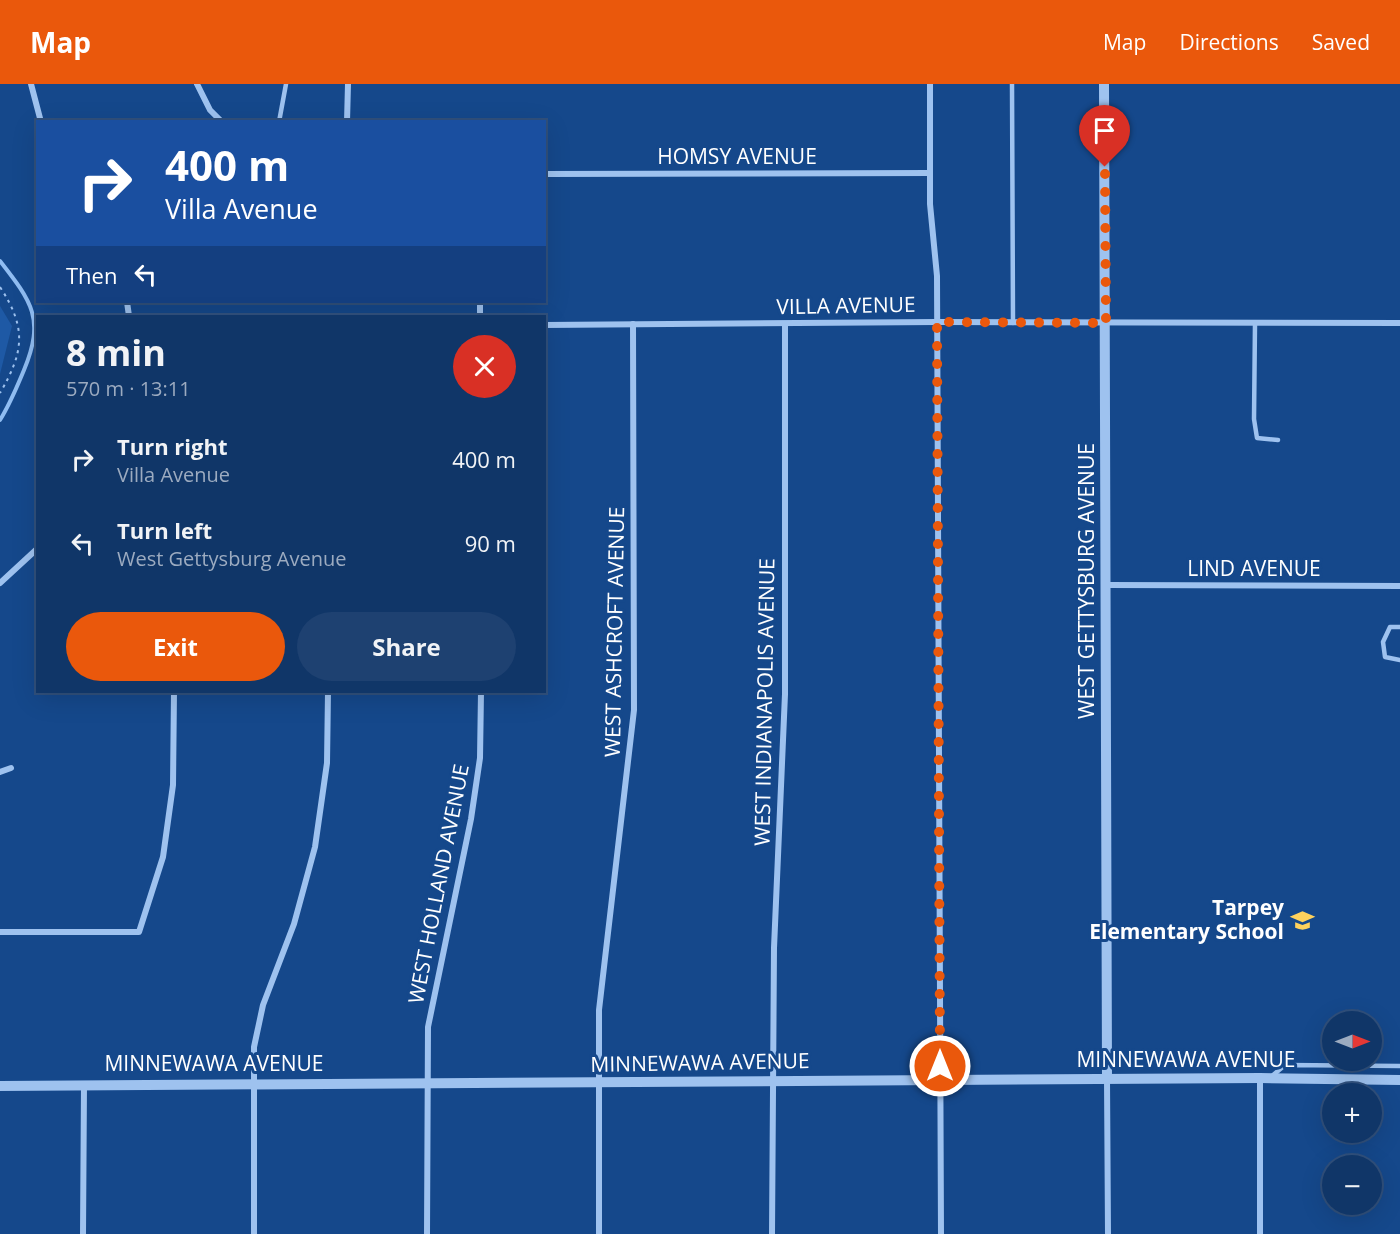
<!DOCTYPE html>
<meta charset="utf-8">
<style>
body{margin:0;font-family:"Open Sans",sans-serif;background:#1e4171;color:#f1f3f6;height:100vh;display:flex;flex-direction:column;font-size:22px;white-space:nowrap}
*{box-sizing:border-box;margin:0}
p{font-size:20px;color:#9cabc0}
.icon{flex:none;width:33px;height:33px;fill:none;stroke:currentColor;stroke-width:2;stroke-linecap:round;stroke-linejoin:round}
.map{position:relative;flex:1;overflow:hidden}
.side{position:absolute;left:36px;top:231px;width:510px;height:378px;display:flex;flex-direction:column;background:#103668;border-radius:0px;box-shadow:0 6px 24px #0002,0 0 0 2px #30507c}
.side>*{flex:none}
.hud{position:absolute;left:36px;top:36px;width:510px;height:183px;border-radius:0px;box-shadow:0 6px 24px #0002,0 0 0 2px #30507c;background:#1a4fa0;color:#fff;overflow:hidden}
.needle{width:39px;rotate:90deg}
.controls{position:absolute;left:1322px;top:927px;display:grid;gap:12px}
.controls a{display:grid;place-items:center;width:60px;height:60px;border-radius:50%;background:#103668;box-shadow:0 6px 24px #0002,0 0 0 2px #30507c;font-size:30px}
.pin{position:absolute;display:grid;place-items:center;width:51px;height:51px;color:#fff;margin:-62px -26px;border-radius:50% 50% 50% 0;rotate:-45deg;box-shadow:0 0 6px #0007}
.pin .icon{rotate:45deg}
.me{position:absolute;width:66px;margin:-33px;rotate:0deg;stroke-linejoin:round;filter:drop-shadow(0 0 4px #0008)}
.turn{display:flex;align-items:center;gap:21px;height:126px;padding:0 30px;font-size:27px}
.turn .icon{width:78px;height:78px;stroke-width:2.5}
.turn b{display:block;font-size:42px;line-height:51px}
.then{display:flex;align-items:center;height:57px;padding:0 30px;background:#0003;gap:12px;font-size:22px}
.round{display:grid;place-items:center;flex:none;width:63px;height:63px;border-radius:32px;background:#1e4171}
.overview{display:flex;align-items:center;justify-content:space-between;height:102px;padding:0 30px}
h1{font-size:36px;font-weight:700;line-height:45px}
.cta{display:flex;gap:12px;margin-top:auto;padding:12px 30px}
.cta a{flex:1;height:69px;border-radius:36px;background:#ea580c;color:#fff;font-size:24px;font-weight:700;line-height:69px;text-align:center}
.cta a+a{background:#1e4171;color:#f1f3f6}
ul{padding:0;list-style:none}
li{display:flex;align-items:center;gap:18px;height:84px;padding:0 30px}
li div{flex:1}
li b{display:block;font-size:22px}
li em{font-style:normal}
header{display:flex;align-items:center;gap:36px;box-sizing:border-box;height:84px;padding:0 30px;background:#ea580c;color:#fff}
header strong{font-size:28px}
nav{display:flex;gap:33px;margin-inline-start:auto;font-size:21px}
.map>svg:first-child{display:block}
.green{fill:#1e59a5}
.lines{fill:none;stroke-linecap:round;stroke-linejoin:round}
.stream{stroke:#90bdf2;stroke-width:4}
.path{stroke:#9ec2ef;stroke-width:2;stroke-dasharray:3 4.5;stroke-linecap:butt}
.service{stroke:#9ec2ef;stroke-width:4.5}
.minor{stroke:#9ec2ef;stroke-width:6}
.tertiary{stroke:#9ec2ef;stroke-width:10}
.route{stroke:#ea580c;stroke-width:10;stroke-dasharray:0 18}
.labels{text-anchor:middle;stroke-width:6;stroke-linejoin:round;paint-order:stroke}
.street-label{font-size:21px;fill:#fff;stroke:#15488b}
.poi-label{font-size:21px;font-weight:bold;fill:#fff;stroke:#15488b;text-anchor:end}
</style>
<header>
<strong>Map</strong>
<nav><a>Map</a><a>Directions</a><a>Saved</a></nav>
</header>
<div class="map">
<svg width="1400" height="1150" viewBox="0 0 1400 1150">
<rect width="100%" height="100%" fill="#15488b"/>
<!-- green -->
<path class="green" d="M0,222l12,20 -12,48z"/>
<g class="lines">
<!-- stream -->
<path class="stream" d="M0,177c32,41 45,58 24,109 -7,17 -14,34 -24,50"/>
<!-- path -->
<path class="path" d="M0,203c27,41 24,65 0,106"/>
<!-- service -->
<g class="service">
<path d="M1012,0l1,239"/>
<path d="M279,38l7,-38"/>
<path d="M1255,239l-1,96 3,19 21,2"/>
<path d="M1400,543h-10l-7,15 2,15 15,3"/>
<path d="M1272,992l13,-11 115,1"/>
</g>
<!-- minor -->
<g class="minor">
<path d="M31,0l10,38"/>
<path d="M197,0l13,26 12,12"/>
<path d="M930,0v120l7,72 4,958"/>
<path d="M347,38l1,-38"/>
<path d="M544,90l386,-1"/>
<path d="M127,218l2,14"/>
<path d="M480,232v-14"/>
<path d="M544,241l393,-3 463,1"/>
<path d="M0,499l38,-35"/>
<path d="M1107,501l293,1"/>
<path d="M0,688l11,-4"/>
<path d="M0,848h139l24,-75 10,-72 1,-93"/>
<path d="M1107,995l1,155"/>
<path d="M83,1150l1,-149"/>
<path d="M254,1150v-187l9,-42 31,-81 21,-77 12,-84 1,-71"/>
<path d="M427,1150l1,-207 43,-208 9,-61 1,-66"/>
<path d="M599,1150v-224l35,-300 -1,-386"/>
<path d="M772,1150l2,-286 11,-254v-370"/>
<path d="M1260,1150v-156"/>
</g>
<!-- tertiary -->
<g class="tertiary">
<path d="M1104,0l3,995"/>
<path d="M0,1002l1260,-8 140,2"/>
</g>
</g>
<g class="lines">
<!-- route -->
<path class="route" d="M940,982l-3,-744 169,1 -1,-156"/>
</g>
<!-- icons -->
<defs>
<symbol id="school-bare" viewBox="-9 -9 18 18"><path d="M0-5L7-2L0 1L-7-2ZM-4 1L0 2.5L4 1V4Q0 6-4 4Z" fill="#ffd25d" stroke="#15488b" stroke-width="2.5" paint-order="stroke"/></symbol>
</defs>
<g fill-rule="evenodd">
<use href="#school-bare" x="1286" y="820" width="33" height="33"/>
</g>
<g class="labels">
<!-- street labels -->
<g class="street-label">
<text x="737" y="80">HOMSY AVENUE</text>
<text transform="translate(846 222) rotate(-1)" y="7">VILLA AVENUE</text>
<text x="1254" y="492">LIND AVENUE</text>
<text transform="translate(1087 497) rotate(-90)" y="7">WEST GETTYSBURG AVENUE</text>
<text transform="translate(615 548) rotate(-89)" y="7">WEST ASHCROFT AVENUE</text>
<text transform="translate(765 618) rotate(-89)" y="7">WEST INDIANAPOLIS AVENUE</text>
<text transform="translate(439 800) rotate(-79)" y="7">WEST HOLLAND AVENUE</text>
<text x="1186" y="983">MINNEWAWA AVENUE</text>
<text transform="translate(700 979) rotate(-1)" y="7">MINNEWAWA AVENUE</text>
<text x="214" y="987">MINNEWAWA AVENUE</text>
</g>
<!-- poi labels -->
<g class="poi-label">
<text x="1284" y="831">Tarpey<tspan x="1284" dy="24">Elementary School</tspan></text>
</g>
</g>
</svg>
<div class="controls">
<a><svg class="needle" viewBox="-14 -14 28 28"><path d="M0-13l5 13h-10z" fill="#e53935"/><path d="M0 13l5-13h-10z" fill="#9cabc0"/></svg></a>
<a>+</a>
<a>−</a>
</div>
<div class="pin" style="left:1105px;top:83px;background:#d93025"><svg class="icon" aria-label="arrive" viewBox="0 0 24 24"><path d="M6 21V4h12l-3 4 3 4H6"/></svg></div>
<svg class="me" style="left:940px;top:982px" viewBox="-20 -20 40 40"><circle r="17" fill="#ea580c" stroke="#fff" stroke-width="3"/><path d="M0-11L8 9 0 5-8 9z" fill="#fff"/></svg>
<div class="hud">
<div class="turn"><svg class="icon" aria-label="right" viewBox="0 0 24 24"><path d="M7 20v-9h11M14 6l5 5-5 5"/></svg><div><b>400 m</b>Villa Avenue</div></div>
<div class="then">Then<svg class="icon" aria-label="left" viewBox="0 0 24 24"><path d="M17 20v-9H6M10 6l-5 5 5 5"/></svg></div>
</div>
<section class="side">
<div class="overview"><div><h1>8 min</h1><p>570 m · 13:11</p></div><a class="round" style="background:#d93025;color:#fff"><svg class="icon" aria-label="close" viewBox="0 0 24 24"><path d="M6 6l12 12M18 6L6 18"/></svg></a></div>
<ul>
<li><svg class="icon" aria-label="right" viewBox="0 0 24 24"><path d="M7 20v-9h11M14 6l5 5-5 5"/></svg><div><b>Turn right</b><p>Villa Avenue</p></div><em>400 m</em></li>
<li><svg class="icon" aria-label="left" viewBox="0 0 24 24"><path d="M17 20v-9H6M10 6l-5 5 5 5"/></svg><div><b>Turn left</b><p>West Gettysburg Avenue</p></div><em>90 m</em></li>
</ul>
<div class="cta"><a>Exit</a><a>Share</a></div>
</section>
</div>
